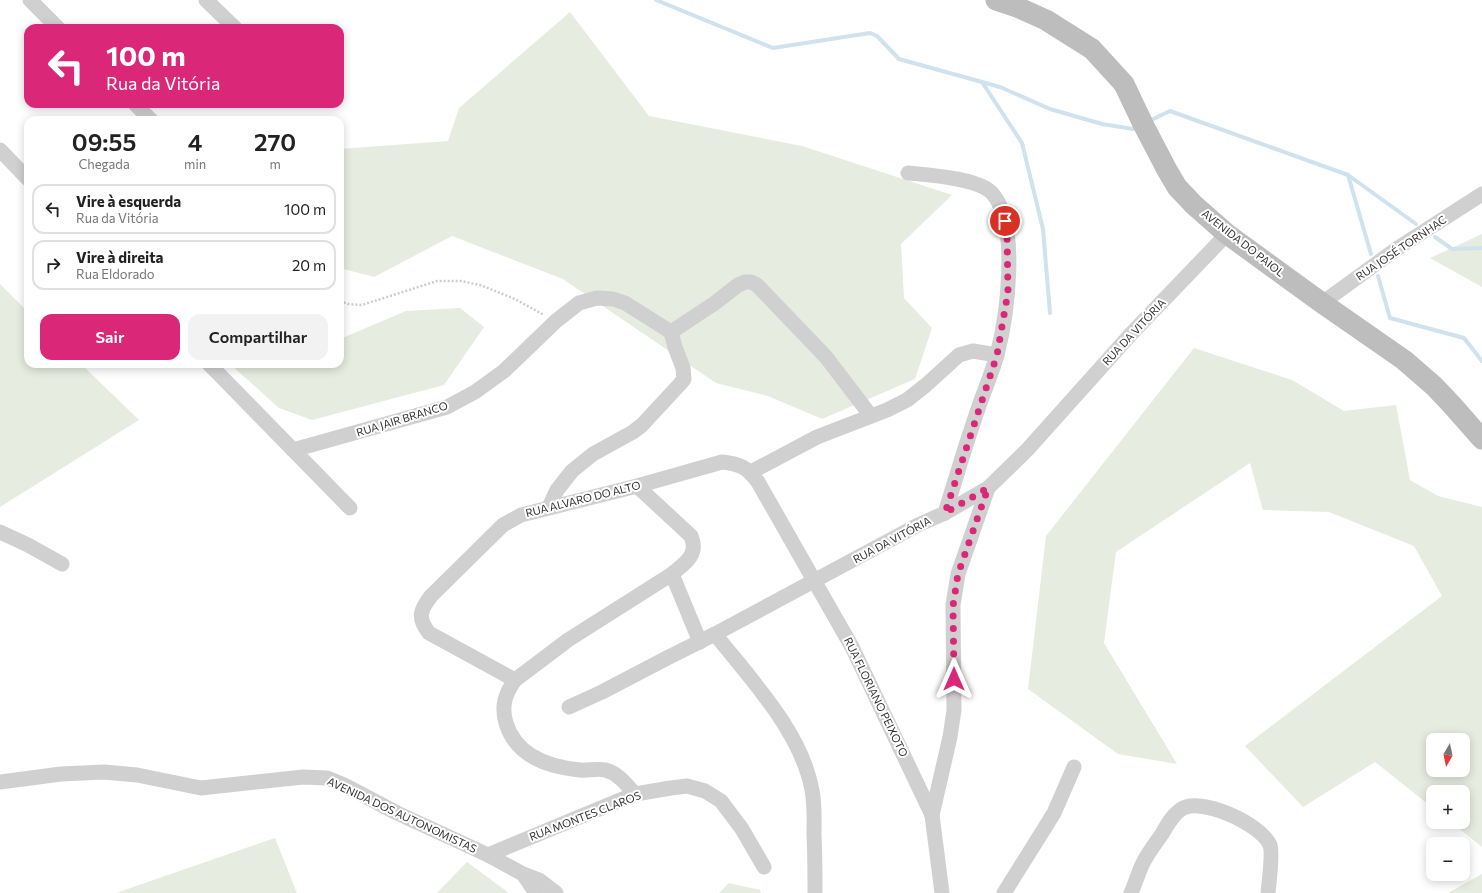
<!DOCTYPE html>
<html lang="pt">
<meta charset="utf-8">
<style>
body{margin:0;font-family:Commissioner,sans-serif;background:#f2f2f2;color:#222;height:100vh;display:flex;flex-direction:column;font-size:15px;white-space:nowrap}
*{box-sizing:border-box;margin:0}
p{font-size:13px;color:#767676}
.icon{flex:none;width:22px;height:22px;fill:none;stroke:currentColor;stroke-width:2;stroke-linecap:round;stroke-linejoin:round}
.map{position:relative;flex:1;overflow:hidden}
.details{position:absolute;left:24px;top:116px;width:320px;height:252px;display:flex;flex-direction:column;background:#fff;border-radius:12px;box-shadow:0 2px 10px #0003}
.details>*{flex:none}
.top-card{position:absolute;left:24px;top:24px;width:320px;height:84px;border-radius:12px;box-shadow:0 2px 10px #0003;background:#db2777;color:#fff;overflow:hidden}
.needle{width:26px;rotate:189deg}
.fabs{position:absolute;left:1426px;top:733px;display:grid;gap:8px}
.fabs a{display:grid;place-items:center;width:44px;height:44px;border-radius:8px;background:#fff;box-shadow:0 2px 10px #0003;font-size:20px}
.pin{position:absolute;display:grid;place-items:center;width:34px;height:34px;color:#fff;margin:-17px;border:2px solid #fff;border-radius:50%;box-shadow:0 1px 4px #0007}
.me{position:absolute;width:44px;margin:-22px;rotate:0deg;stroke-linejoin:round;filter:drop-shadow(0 0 3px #0008)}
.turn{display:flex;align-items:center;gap:14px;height:84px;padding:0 16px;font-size:18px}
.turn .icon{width:52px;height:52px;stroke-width:2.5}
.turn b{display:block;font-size:28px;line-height:34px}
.eta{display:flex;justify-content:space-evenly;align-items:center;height:68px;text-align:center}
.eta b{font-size:24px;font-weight:600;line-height:28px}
.button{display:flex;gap:8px;margin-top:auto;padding:8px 16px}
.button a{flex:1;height:46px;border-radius:12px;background:#db2777;color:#fff;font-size:16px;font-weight:600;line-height:46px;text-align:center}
.button a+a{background:#f2f2f2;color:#222}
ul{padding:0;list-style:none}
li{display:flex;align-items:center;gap:12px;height:50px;margin:0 8px 6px;padding:0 8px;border:2px solid #e0e0e0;border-radius:12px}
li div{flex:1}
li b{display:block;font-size:15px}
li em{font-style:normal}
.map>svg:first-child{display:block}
.green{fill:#e6ecdf;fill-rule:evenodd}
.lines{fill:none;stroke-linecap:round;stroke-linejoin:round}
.stream{stroke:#cfe2ee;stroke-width:4}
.path{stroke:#cdcdcd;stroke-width:2.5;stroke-dasharray:2 2;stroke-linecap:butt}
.street{stroke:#d0d0d0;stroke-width:15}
.secondary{stroke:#bdbdbd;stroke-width:21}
.route{stroke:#db2777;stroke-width:7;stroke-dasharray:0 12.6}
.labels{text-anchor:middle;stroke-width:4;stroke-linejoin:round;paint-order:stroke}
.street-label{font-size:11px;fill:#333;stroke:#fff}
</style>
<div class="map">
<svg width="1482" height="893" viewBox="0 0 1482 893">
<rect width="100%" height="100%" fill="#fff"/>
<!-- green -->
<g class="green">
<path d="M570,12l79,104 153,30 150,49 -51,49 3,54 28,30 -17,51 -93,40 -54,-23 -52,-13 -153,-104 -111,-43 -78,41 -34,-9v-119l108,-8 11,-33z"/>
<path d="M1482,234v53l-52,-29z"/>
<path d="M0,284l28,28v52h53l58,56 -139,87z"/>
<path d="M460,308l24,19 -40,58 -132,35 -33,-12 -49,-44h110v-25l66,-28z"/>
<path d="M1194,348l98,32 52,31 52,-6 14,75 28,16 44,11v340l-31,-25h12v-30h-30v16l-58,-46 -72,45 -58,-61 197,-150 -28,-50 -85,-34 -66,-2 -13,-47 -134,89 -12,91 73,121 -59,-10 -90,-65 18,-153zM1433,740h30v30h-30z"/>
<path d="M275,838l22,55h-181z"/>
<path d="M467,862l42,31h-72z"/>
<path d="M1482,874v19h-34z"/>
<path d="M729,883l31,7 1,3h-42z"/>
</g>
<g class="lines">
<!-- stream -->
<g class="stream">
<path d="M656,0l117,48 97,-15 7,3 22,23 101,28 50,22 52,15 31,5 5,-2"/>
<path d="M982,82l40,61 21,86 7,84"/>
<path d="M1149,121l21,-10 178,64 68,49"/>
<path d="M1348,175l23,79"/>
<path d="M1435,237l17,12 30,-1"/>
<path d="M1378,276l12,42 74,20 18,23"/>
</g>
<!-- path -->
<path class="path" d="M340,301l8,3 14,1 75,-24h24l19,4 35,14 29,16"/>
<!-- street -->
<g class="street">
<path d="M30,0l28,28"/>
<path d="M206,0l29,28"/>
<path d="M135,104l16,16"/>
<path d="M0,150l28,29"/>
<path d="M908,173c20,2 70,5 84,20 28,31 15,124 5,162 -5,18 -13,36 -19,54 -12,34 -22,69 -33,104"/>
<path d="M1322,303l76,-55 84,-54"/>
<path d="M209,364l141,144"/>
<path d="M293,450l154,-43 28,-15 29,-21 52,-50 23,-18 18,-5 16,1 12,4 46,29 44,-29 23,-18 7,-3h6l6,3 69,72 45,59"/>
<path d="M751,472l66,-35 70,-27 20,-10 19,-15 33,-30 14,-4 24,4"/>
<path d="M637,486l54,50c8,19 -6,27 -19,38l28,68"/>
<path d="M549,507l8,-17 15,-19 21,-17 40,-22 9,-7 38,-41 4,-5 -1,-11 -8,-21 -4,-15"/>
<path d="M0,532l28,13 34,19"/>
<path d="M715,634c36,46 86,97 97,156 3,15 2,30 2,45 1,20 1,39 1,58"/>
<path d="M515,680l-86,-47c-12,-15 -9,-23 2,-37l72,-71 18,-10 116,-29 85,-24c18,2 25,5 36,20l94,165 80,168"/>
<path d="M569,707l33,-15 65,-34 48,-24 203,-109 27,-12 43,-25 39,-38 104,-116 96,-100"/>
<path d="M0,782l61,-8 43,-2 33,3 64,13 102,-11 24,1 17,7 53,28 91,42 35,19 16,6 17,13"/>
<path d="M635,794c-8,-9 -18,-22 -30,-24 -8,-2 -17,1 -25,0 -32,-3 -64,-14 -74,-47 -5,-17 -1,-29 9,-43l53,-40 104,-66"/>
<path d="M488,855l147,-61 36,-6 16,-2 18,5 16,10 21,28 22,38"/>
<path d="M523,874l13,19"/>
<path d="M942,893l-10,-78 18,-78 4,-27 -1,-105 5,-31 30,-86"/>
<path d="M1004,893l50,-80 20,-46"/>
<path d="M1131,893c4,-9 7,-19 11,-28 5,-11 13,-21 20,-31 5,-9 10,-18 18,-24 19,-15 81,14 90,35 3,7 -1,38 -2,48"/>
</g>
<!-- secondary -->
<path class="secondary" d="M996,0l21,7 29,13 46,29 32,35 19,40 24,46 10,17 17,18 33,29 95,69 82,57 30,26 18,19 30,34"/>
</g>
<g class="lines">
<!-- route -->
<path class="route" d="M954,679l-1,-73 5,-32 30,-86 -43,25 52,-158 11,-63 -1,-60 -2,-11"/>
</g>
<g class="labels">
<!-- street labels -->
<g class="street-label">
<text transform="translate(1243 243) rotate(38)" y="4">AVENIDA DO PAIOL</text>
<text transform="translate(1401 248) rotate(-34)" y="4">RUA JOSÉ TORNHAC</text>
<text transform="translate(1134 332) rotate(-47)" y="4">RUA DA VITÓRIA</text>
<text transform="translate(402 419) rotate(-17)" y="4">RUA JAIR BRANCO</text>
<text transform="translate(583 499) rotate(-14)" y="4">RUA ALVARO DO ALTO</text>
<text transform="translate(892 540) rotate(-28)" y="4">RUA DA VITÓRIA</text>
<text transform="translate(876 697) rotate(64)" y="4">RUA FLORIANO PEIXOTO</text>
<text transform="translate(402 815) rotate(25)" y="4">AVENIDA DOS AUTONOMISTAS</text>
<text transform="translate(585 816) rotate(-21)" y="4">RUA MONTES CLAROS</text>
</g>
</g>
</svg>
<div class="fabs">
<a><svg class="needle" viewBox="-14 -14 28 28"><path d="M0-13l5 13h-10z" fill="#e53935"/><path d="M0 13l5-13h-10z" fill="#767676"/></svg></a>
<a>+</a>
<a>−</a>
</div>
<div class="pin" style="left:1005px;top:221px;background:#d93025"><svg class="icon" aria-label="arrive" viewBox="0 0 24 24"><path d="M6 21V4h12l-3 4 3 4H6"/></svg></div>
<svg class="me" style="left:954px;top:679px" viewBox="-20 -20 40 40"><path d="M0-17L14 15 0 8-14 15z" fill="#db2777" stroke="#fff" stroke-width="4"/></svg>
<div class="top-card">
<div class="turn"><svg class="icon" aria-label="left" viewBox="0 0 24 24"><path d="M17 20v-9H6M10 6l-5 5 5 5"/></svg><div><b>100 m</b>Rua da Vitória</div></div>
</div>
<section class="details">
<div class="eta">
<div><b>09:55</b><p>Chegada</p></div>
<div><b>4</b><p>min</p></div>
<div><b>270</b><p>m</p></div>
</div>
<ul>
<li><svg class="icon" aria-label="left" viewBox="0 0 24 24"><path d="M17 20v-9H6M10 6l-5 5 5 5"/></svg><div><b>Vire à esquerda</b><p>Rua da Vitória</p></div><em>100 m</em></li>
<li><svg class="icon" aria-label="right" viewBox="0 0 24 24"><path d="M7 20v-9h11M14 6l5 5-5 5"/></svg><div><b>Vire à direita</b><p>Rua Eldorado</p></div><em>20 m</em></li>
</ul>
<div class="button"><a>Sair</a><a>Compartilhar</a></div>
</section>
</div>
